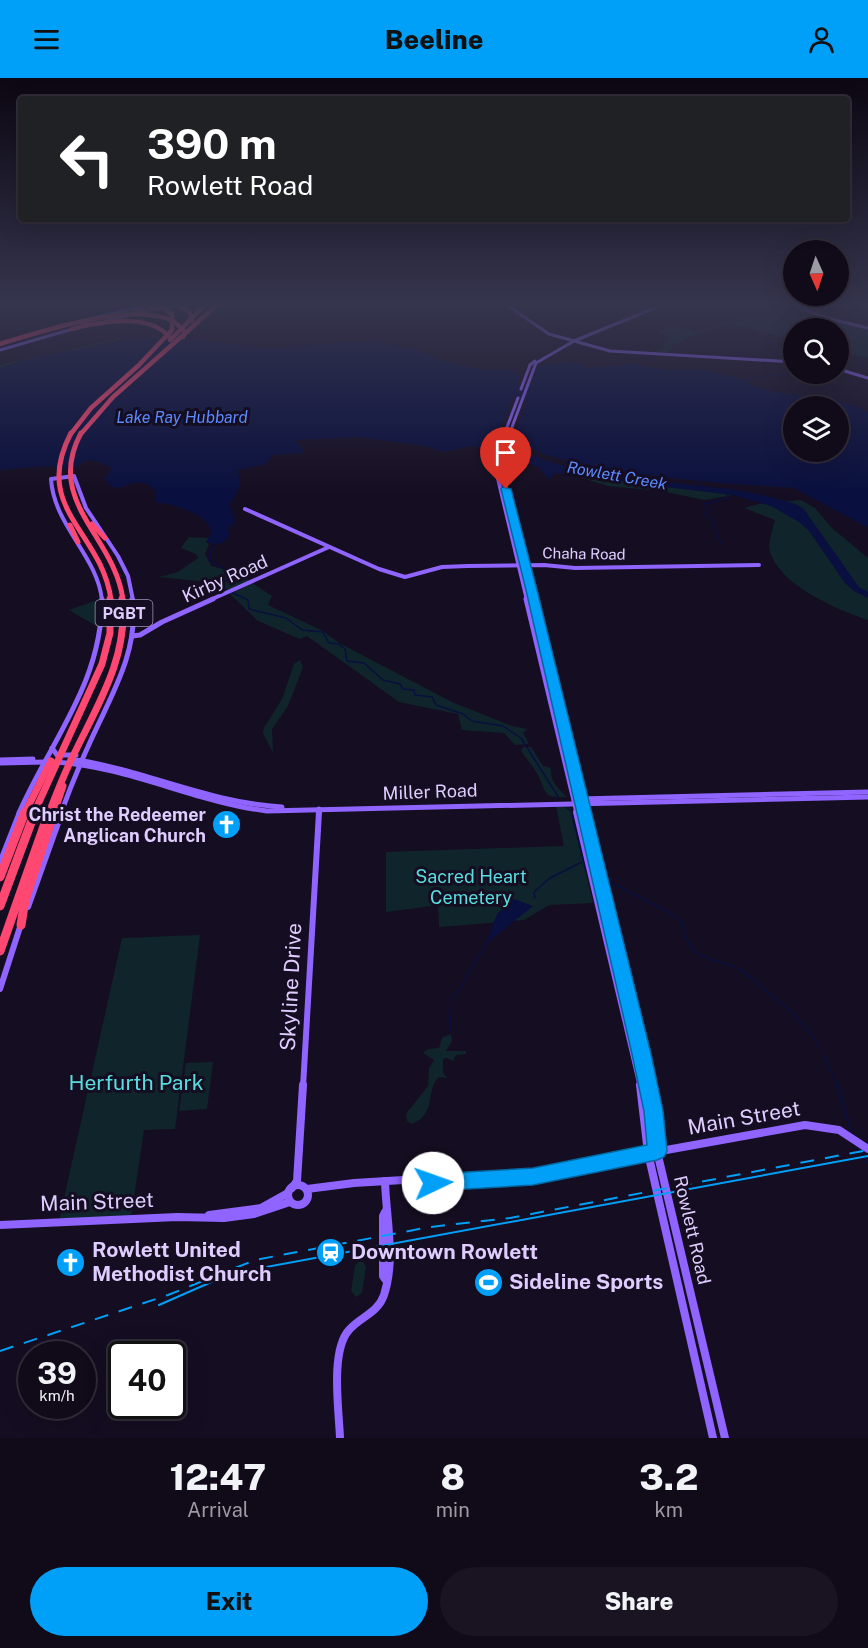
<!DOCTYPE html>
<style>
body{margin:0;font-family:"Public Sans",sans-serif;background:#191322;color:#f1f3f6;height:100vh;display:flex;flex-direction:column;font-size:22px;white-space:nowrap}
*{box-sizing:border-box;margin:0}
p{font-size:20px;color:#9c9aa2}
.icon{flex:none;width:33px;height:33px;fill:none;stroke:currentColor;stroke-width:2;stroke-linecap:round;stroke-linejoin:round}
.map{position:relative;height:1360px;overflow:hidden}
.details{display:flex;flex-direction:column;background:#100a19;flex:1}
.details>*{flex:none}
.top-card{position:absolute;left:18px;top:18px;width:832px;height:126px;border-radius:6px;box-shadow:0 6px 24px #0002,0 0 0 2px #302b38;background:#202124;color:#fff;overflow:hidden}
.needle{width:39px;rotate:177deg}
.controls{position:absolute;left:783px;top:162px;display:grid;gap:12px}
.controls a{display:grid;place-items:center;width:66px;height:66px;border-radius:50%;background:#100a19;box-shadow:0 6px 24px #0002,0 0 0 2px #302b38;font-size:30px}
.speed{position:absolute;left:18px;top:1263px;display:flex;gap:12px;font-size:30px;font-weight:700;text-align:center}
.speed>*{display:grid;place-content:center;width:78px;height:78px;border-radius:50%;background:#100a19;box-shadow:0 6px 24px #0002,0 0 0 2px #302b38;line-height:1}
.speed small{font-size:15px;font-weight:400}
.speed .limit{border:3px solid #111;border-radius:9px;background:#fff;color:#111}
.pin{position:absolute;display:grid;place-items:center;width:51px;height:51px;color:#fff;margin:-62px -26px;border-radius:50% 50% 50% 0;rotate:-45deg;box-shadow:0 0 6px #0007}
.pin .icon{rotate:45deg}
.me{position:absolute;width:66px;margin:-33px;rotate:87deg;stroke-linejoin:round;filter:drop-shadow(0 0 4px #0008)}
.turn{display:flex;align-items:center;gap:21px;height:126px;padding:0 30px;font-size:27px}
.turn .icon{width:78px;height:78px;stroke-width:2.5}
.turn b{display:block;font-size:42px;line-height:51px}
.eta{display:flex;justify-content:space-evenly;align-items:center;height:102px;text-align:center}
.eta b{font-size:36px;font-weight:800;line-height:42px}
.primary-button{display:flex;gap:12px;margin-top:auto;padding:12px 30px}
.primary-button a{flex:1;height:69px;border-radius:36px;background:#00a0f8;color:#111;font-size:24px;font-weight:800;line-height:69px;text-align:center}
.primary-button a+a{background:#191322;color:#f1f3f6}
header{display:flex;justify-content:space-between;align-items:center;height:78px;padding:0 30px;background:#00a0f8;color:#111;font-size:27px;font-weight:800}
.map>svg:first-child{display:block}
.green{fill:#10252b}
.water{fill:#090f3e;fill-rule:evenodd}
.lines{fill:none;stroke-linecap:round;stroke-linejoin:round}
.stream-far1{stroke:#090f3e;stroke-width:1.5}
.stream{stroke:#090f3e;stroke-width:2}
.secondary-far4{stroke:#8f64ff;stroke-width:3}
.secondary-far3{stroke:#8f64ff;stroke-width:4}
.secondary-far2{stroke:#8f64ff;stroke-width:5}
.secondary-far1{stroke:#8f64ff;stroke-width:6}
.secondary{stroke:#8f64ff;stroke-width:8}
.highway-far3{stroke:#ff4871;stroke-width:4.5}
.highway-far2{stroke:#ff4871;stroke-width:5}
.highway-far1{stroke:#ff4871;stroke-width:7}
.highway{stroke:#ff4871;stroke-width:9}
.tram{stroke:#00a0f8;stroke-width:2}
.rail{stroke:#00a0f8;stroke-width:2;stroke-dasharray:14 11;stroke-linecap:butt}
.route{fill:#00a0f8;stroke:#0068a1;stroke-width:1.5}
.labels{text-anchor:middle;stroke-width:6;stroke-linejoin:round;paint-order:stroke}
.far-street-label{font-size:15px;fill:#dfcdff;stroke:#150d21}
.far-water-label{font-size:16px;font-style:italic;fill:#5b89ff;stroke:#150d21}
.shield{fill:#150d21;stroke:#a293bc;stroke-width:1.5}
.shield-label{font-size:16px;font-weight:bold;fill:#dfcdff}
.street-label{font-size:18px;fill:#dfcdff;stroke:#150d21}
.poi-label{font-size:18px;font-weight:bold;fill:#dfcdff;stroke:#150d21;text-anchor:end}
.park-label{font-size:18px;fill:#59dedf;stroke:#150d21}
.near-street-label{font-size:21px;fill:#dfcdff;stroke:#150d21}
.near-park-label{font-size:21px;fill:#59dedf;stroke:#150d21}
.near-poi-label{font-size:21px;font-weight:bold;fill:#dfcdff;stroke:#150d21;text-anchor:start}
</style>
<header><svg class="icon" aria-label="menu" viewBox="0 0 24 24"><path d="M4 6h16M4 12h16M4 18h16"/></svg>Beeline<svg class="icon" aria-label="person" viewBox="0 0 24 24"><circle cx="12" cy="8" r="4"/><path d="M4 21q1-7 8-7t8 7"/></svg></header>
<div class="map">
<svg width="868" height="1360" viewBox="0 0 868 1360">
<rect width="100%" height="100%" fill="#150d21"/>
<!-- green -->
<g class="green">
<path d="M768,227l33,2 17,9 50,13v29l-29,-7 -1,-23h-44l-1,12c-18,-4 -37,-10 -54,-15 -17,-4 -52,14 -68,21l2,3 -6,4 -12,-1 8,-3 1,-4 -3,-1 5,-1 -2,-4 6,-2 -10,-4 2,-2 -5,1 7,-4 2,-4 33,9 8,-4 -2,-1 8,-1z"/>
<path d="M120,260l4,2 -93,18 -31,10v-3z"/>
<path d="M576,394l58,11 99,12 -29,5 -42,-9 -54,-5 -32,-10z"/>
<path d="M801,422l14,8 17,20 36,30v62c-31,-10 -88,-35 -98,-68 -3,-9 3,-23 5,-32l-31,-12 15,-4z"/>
<path d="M189,459l20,1 -3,4 3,2 -4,10 6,12 32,8 6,7 -25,11 -6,-9 -59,-6 19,-5 20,-14 -2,-4 -15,-6z"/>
<path d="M252,505l20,13 -4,9 55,26 16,12 115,60 58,23 15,3 -4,4 6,11 -14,1 -11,-12 -42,-3 -4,-16 -59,-12 -92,-66 -7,3 -42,-18 -28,-27z"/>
<path d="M100,521l-2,28 -29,-17z"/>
<path d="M300,582l3,7 -15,39 -16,23 1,24 -10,-20 1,-5 18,-29 12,-35z"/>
<path d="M523,669h8l12,19 8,2c-2,12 7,21 16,29 -23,1 -20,-2 -28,-20 -4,-9 -12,-17 -18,-26z"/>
<path d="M556,728l15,2 22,95 -44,2 -25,15 -85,7 -1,-22 -52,7v-60l178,-6z"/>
<path d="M200,857l-25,194 -31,1 -13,87 -72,4 63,-283z"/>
<path d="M451,956l1,7 -6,10h20v3l-10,1 -3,6 -6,-3 -4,1v14l4,5 -8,-1c-14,13 -2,37 -27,47l-5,-3 -1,-7 22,-28 1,-18 5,-8 -11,-7 5,-4 11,-1 3,-10z"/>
<path d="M213,984l-6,47 -28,2 7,-48z"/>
<path d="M358,1184h5l3,5 -4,26 -6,4 -5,-6 4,-25z"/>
</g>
<!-- water -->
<g class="water">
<path d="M131,261l77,2 59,8 82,-7 36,1 35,7 19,10 38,9 33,1 11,7 -3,7 2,1 12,-1 3,-15 8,-4 35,-3 10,6 42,-4 38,6h38l38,10 8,-1 -4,3 2,2c38,17 81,7 118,28v116l-74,-40 -73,-5 -95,-10 -43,-8 -34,-9 -22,-9 -5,-10 -4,3v5c29,31 177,38 224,46 18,3 36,8 53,13l8,4 56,79 9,5v6l-14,-7 -9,-8 -36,-52 -10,-9 -28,-16 -38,-11 -99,-12 -57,-11 -1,4 -21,-3 -6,7 -10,-13 -13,-4 -3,-7 -9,-4 -9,7 22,-57 -3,-3h-12l-18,50 -23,-3 -27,6 -18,-6 -68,-9 -61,3 -1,2 8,8 -2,3 -29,2 -7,9 -29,6c6,11 1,26 -8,34l6,16 -1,4 -7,5 3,3 -2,7 -9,5 -13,-2 6,-10c-5,-19 -39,-28 -56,-30l-1,-11c-3,-3 -7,-7 -12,-8 -16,-5 -23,16 -39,-4l8,-11 -16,-7 -9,-1 -9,7 -7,2 -27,-3 -44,4v-102l31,-10zM794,328h44v46h-44z"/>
<path d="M514,821l19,7 -47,38 11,-30z"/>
</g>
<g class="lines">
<!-- stream-far1 -->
<g class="stream-far1">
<path d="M350,227l76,1c19,6 39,4 59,8"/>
<path d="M214,232l54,1 35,-6"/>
<path d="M41,233l19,5 36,-2"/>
<path d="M176,237l9,-3"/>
<path d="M781,250l3,12"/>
<path d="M784,265l10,14"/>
<path d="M750,301l44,-7"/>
<path d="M694,401l11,10"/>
<path d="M213,467l-3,7 1,9 22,13 -13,13 28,13 1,9 37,9 16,12 21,2 6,11 10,1 6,5 2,12 17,2 19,17 17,4 3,5 11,1 1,5 17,2 4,8 27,9 9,7 31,5 18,12 38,60"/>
<path d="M722,467l-11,-26 -6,-5 4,-5 -5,-5 24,-6 -1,-3"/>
<path d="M566,729l5,4 15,61"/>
<path d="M604,801l63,32 15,11c8,45 31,32 59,48 8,5 15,12 22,18 22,18 43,35 57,60"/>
<path d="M535,820l-1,-6 16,-14 32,-16"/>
<path d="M450,954l2,-35 6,-5 29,-50"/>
<path d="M823,976l15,33"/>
</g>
<!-- stream -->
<g class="stream">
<path d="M837,1007l15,48"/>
<path d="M857,1068l11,17"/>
</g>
<!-- secondary-far4 -->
<g class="secondary-far4">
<path d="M507,227l42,29 61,17 184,11"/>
<path d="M793,227l33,13 42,10"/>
<path d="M161,230l17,-3"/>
<path d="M97,239l52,-12"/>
<path d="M106,243l20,-5"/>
<path d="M0,272l76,-22"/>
<path d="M838,291l30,9"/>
<path d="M521,311l9,-24 5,-4"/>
<path d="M504,357l14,-37"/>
<path d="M509,357l27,-72 38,-22 88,-36"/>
</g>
<!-- secondary-far3 -->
<g class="secondary-far3">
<path d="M504,355l-8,22v15l31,130"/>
<path d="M509,355l-9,31 33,136"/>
<path d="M245,431l134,60 26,8 37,-10 25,-1 77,-1 31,3 184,-3"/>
<path d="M102,522c-5,-45 -48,-74 -51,-121l23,-3 12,32 32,48 10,20 5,24"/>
<path d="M210,522l119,-53"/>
</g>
<!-- secondary-far2 -->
<g class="secondary-far2">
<path d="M526,521l51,214"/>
<path d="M532,521l52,214"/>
<path d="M132,558l8,-1 22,-13 51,-23"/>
<path d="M52,670l5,7h19"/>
<path d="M70,681c73,10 138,44 212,48"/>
<path d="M0,682l33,-1"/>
<path d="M56,684c73,5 139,40 211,49l601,-14"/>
<path d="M0,685l46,-1"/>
<path d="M579,721l289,-7"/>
<path d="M19,735c32,-73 83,-130 83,-214"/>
<path d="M61,735c9,-25 19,-49 30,-73 20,-44 49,-91 41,-141"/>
<path d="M319,735v-4"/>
</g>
<!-- secondary-far1 -->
<g class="secondary-far1">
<path d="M576,734l65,275"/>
<path d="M584,734l65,275"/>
<path d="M0,785l20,-51"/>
<path d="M28,829l34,-95"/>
<path d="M0,911l21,-65"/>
<path d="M303,1009l16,-275"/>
</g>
<!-- secondary -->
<g class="secondary">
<path d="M640,1007l8,68 65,285"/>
<path d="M649,1007l5,26 1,32 70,295"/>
<path d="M423,1103l10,2c37,-1 82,4 117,-11"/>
<circle cx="298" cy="1117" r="10"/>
<path d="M292,1110l5,-7 6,-96"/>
<path d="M307,1111l47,-6 196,-12 255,-46 34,5 29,19"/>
<path d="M385,1134l-2,4v60l2,3"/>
<path d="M209,1137l52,-7 27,-15"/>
<path d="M0,1147l177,-8 47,1 30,-4 36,-12"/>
<path d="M340,1360c-1,-27 -10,-87 9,-108 11,-13 29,-17 35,-35 12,-36 2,-77 1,-114"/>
</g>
<!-- highway-far3 -->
<g class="highway-far3">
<path d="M179,227l11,8 2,8"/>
<path d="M135,234l26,-5"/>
<path d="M83,248c26,-5 69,-12 87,12"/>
<path d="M72,251l15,-4"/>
<path d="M170,262l35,-35"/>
<path d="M0,266c42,-13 130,-42 171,-24 5,2 10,8 14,12l-2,5"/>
<path d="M70,357l21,-27 48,-43 33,-35v-16l-14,-9"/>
<path d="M80,357l33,-38 104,-92"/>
</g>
<!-- highway-far2 -->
<g class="highway-far2">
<path d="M71,355c-40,76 31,98 40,167"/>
<path d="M81,355c-37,69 34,103 42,167"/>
<path d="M92,446l13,14"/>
<path d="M70,447l8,17"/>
</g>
<!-- highway-far1 -->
<g class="highway-far1">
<path d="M25,735l26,-52"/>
<path d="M34,735l68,-149 8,-31v-34"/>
<path d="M49,735c8,-21 16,-42 27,-63 23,-47 53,-96 46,-151"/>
<path d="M54,735l9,-27"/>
</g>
<!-- highway -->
<g class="highway">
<path d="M0,799l25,-65"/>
<path d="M0,828l35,-94"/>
<path d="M21,847l4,-25 29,-88"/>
<path d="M0,873l49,-139"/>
</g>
<!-- tram -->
<path class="tram" d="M159,1227l66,-29 25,-6 618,-114"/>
<!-- rail -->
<path class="rail" d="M0,1273l168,-56 87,-35 175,-33 80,-9 358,-68"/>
</g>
<!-- sky -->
<linearGradient id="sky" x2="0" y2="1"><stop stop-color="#0c0712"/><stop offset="0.54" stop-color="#35354e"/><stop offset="1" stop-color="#35354e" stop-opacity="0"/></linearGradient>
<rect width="868" height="418" fill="url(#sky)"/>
<!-- route -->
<path class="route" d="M502,409l9,2 26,101 114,464 12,57 4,40 -3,6 -7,3 -124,25 -100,6 -7,-2 -3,-6 3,-6 7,-3 100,-6 114,-23 -3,-34 -12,-57 -106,-464 -25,-101z"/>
<!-- icons -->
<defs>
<symbol id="church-disc" viewBox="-11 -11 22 22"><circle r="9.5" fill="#00a0f8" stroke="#150d21"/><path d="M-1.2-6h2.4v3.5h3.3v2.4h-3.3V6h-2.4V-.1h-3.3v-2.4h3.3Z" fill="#fff"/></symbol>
<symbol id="station-disc" viewBox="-11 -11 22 22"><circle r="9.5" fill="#00a0f8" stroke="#150d21"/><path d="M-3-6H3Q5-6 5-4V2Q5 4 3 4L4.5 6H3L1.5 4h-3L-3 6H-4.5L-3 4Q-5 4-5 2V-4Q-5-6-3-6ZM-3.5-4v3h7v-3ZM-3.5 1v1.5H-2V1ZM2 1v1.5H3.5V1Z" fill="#fff"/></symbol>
<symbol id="stadium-disc" viewBox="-11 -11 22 22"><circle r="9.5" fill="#00a0f8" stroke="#150d21"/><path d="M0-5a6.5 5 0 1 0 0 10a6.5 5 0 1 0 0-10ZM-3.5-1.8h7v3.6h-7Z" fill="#fff"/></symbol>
</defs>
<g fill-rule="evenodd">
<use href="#church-disc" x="210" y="730" width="33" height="33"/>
<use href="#station-disc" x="314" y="1158" width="33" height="33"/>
<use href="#church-disc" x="54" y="1168" width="33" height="33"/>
<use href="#stadium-disc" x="472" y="1188" width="33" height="33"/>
</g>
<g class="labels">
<!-- far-street labels -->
<g class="far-street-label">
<text transform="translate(584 476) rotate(1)" y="5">Chaha Road</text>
</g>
<!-- far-water labels -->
<g class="far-water-label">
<text x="182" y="345">Lake Ray Hubbard</text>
<text transform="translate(617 397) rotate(10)" y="6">Rowlett Creek</text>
</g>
<!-- shield labels -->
<rect class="shield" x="95.5" y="522" width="57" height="26" rx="4.5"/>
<g class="shield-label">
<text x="124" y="541">PGBT</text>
</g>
<!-- street labels -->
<g class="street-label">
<text transform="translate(225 501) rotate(-24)" y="6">Kirby Road</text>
<text transform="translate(430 714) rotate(-2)" y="6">Miller Road</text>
<text transform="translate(692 1152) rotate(77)" y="6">Rowlett Road</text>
</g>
<!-- poi labels -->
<g class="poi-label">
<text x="206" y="743">Christ the Redeemer<tspan x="206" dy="21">Anglican Church</tspan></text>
</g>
<!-- park labels -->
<g class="park-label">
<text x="471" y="805">Sacred Heart<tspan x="471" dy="21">Cemetery</tspan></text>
</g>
<!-- near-street labels -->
<g class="near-street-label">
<text transform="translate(291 909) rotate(-87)" y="7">Skyline Drive</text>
<text transform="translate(744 1040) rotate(-10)" y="7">Main Street</text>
<text transform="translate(97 1124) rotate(-2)" y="7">Main Street</text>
</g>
<!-- near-park labels -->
<g class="near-park-label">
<text x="136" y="1012">Herfurth Park</text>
</g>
<!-- near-poi labels -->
<g class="near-poi-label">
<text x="92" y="1179">Rowlett United<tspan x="92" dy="24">Methodist Church</tspan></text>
<text x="351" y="1181">Downtown Rowlett</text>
<text x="509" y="1211">Sideline Sports</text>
</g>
</g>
</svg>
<div class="controls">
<a><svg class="needle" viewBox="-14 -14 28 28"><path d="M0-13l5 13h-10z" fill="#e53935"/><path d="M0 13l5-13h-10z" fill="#9c9aa2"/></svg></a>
<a><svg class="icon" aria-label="search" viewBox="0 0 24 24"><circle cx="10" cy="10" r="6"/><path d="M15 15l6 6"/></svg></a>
<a><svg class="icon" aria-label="layers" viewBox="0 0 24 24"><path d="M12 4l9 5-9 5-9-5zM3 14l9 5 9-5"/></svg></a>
</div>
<div class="speed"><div>39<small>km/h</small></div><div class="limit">40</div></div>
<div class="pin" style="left:506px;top:411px;background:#d93025"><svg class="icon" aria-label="arrive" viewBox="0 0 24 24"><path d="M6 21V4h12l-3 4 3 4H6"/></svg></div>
<svg class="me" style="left:433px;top:1105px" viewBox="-20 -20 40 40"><circle r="19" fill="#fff"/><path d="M0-13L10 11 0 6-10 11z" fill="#00a0f8"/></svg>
<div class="top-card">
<div class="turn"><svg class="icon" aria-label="left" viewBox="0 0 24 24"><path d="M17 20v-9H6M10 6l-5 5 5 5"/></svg><div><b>390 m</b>Rowlett Road</div></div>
</div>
</div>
<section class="details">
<div class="eta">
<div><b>12:47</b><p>Arrival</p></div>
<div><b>8</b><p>min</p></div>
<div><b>3.2</b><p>km</p></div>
</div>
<div class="primary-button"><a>Exit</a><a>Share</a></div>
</section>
